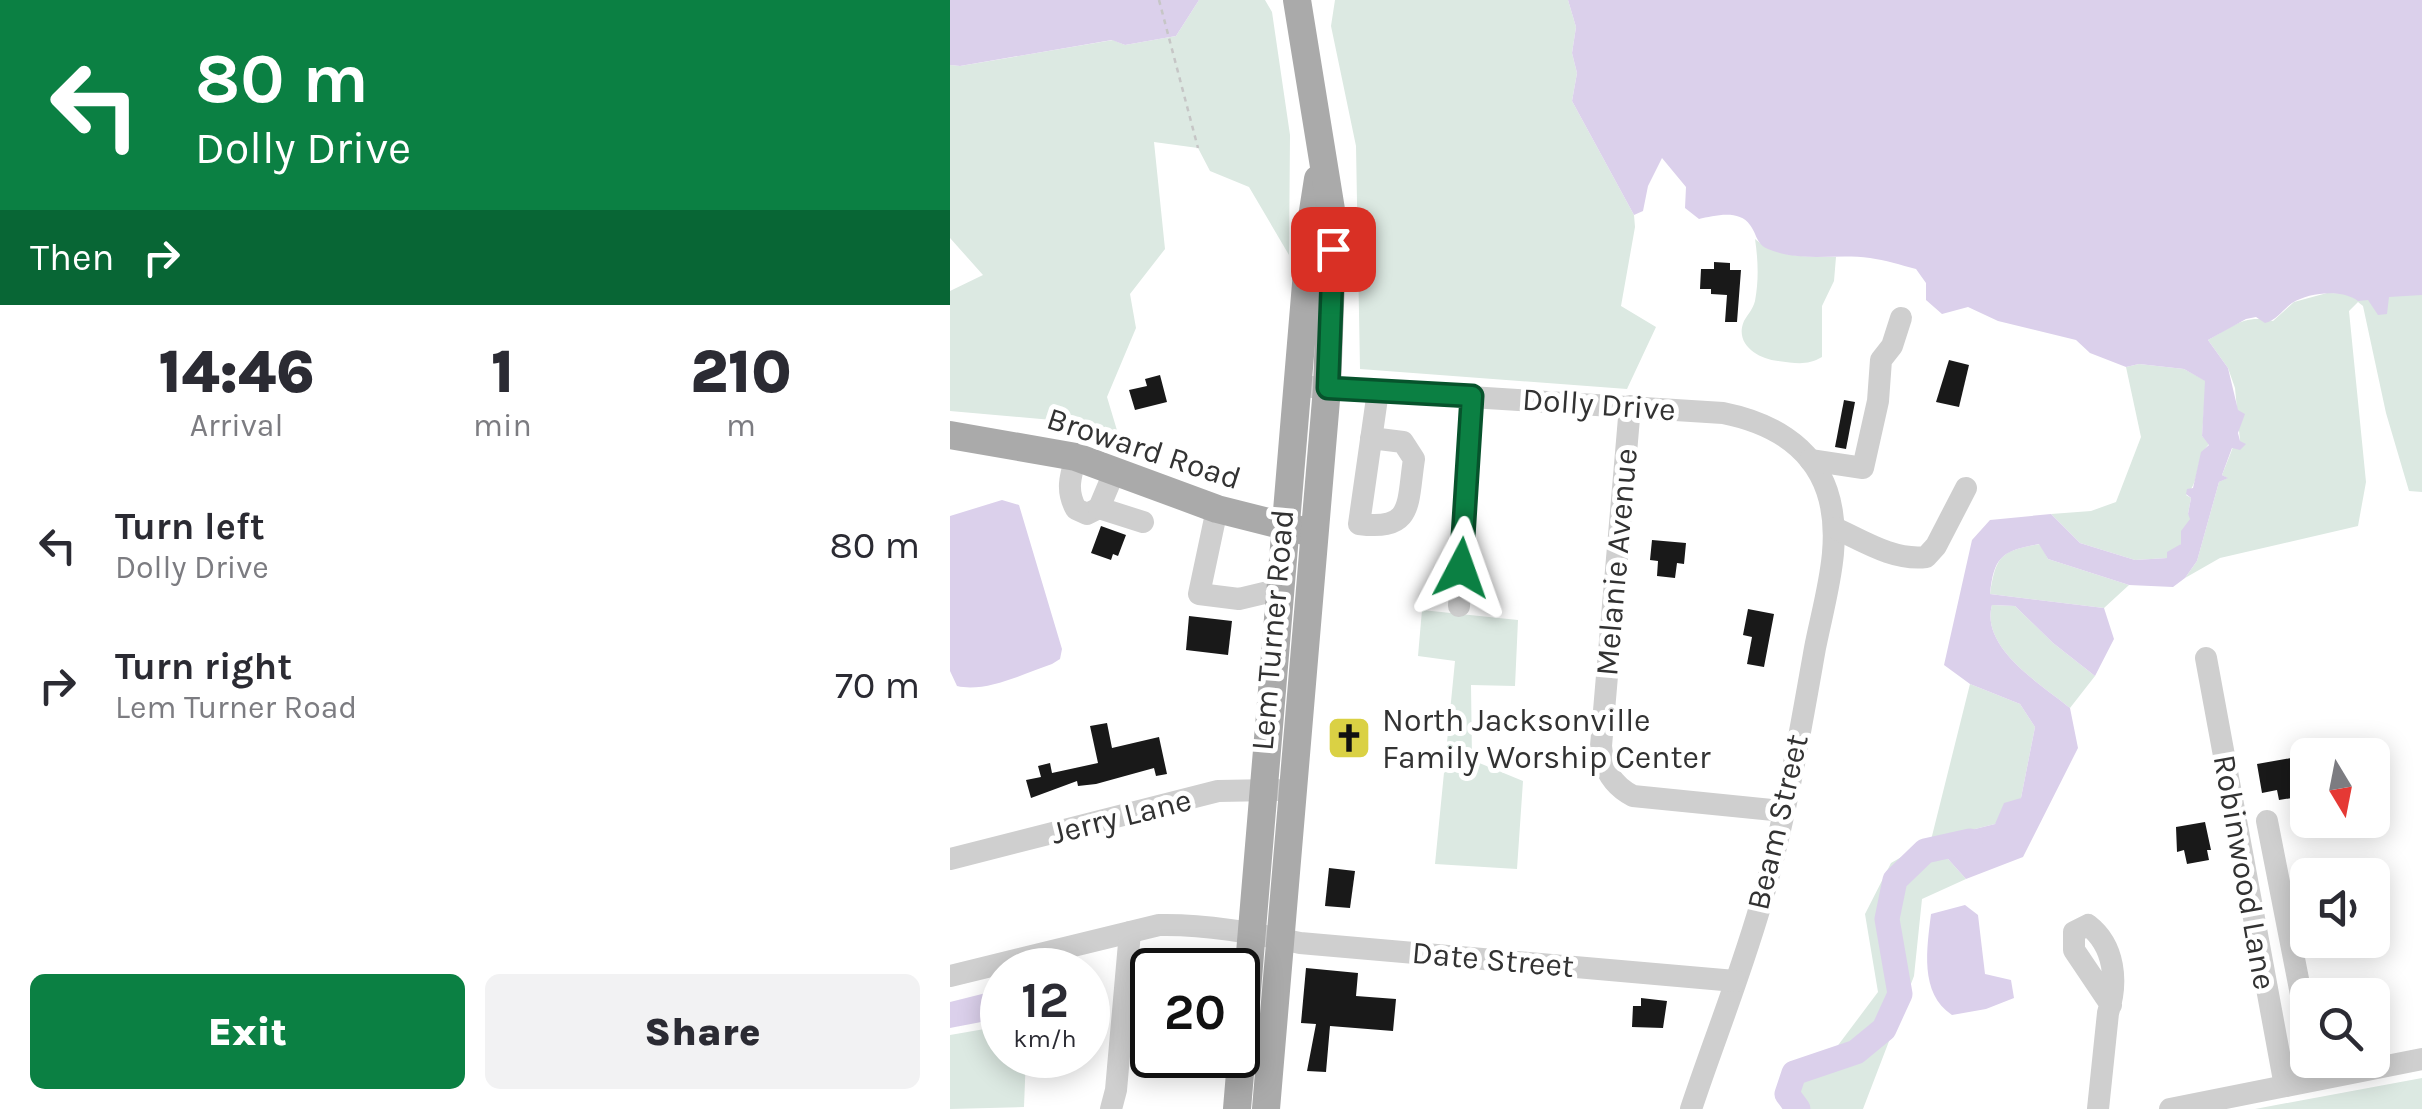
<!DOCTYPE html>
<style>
body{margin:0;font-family:Karla,sans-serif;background:#f2f2f3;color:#2b2b33;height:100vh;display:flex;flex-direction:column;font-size:38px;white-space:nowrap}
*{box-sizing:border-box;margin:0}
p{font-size:32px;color:#7c7c81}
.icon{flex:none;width:55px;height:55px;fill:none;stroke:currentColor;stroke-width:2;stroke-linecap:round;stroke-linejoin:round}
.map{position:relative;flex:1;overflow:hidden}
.details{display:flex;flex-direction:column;background:#fff;width:950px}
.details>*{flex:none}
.banner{background:#0b8043;color:#fff;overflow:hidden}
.needle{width:65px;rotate:170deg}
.buttons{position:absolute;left:1340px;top:738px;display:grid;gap:20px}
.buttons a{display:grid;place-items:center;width:100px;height:100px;border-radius:15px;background:#fff;box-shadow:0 5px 25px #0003;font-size:50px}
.speed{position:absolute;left:30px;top:948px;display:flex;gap:20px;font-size:50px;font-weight:700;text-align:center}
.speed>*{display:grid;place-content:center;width:130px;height:130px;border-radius:50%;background:#fff;box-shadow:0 5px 25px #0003;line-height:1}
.speed small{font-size:25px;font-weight:400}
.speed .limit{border:5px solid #111;border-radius:15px;background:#fff;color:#111}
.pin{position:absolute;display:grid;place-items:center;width:85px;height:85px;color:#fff;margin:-42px;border-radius:20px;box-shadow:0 5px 15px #0006}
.me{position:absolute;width:110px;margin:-55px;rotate:4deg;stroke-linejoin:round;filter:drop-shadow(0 0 8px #0008)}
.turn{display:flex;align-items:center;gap:35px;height:210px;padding:0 30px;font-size:45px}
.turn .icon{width:130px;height:130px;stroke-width:2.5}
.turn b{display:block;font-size:70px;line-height:85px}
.then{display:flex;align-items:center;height:95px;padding:0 30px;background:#0003;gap:20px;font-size:38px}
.eta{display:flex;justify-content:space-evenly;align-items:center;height:170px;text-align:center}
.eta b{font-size:60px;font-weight:800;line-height:70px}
.cta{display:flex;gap:20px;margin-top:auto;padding:20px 30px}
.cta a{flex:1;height:115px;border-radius:15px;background:#0b8043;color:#fff;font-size:40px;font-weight:800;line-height:115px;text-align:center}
.cta a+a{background:#f2f2f3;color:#2b2b33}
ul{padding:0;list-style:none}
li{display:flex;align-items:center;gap:30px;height:140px;padding:0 30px}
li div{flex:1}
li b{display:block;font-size:38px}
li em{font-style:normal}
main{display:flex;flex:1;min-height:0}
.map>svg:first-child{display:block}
.green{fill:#dce9e2}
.water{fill:#dbd0eb}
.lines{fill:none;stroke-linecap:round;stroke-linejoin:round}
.river{stroke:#dbd0eb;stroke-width:25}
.building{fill:#191919}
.path{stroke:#c6c6c6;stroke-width:2.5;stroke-dasharray:5 5;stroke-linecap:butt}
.minor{stroke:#cfcfcf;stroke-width:22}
.major{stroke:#aaa;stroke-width:28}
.route-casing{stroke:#07532c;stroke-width:25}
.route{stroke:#0b8043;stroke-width:18}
.labels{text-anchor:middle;stroke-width:10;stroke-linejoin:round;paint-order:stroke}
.street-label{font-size:32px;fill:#323232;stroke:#fff}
.poi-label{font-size:32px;fill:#323232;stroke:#fff;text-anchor:start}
</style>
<main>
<section class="details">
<div class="banner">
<div class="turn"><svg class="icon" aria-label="left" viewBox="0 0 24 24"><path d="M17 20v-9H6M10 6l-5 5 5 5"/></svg><div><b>80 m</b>Dolly Drive</div></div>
<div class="then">Then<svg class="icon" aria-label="right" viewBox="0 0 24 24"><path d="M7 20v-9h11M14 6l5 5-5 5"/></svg></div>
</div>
<div class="eta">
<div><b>14:46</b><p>Arrival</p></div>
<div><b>1</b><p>min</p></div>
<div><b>210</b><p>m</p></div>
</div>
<ul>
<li><svg class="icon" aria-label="left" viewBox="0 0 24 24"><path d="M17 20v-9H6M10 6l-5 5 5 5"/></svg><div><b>Turn left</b><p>Dolly Drive</p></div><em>80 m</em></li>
<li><svg class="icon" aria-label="right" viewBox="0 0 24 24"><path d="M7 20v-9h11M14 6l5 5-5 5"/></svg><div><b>Turn right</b><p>Lem Turner Road</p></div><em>70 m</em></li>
</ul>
<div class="cta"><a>Exit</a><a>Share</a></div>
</section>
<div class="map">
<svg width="1472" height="1109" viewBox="0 0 1472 1109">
<rect width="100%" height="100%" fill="#fff"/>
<!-- green -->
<g class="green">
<path d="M249,0h66l7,12 18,123 -1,120 -40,-68 -39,-16 -12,-23 -44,-6 11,107 -35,45 6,34 -29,69 15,50 -70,-27 -102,-9v-120l33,-16 -33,-37v-173l10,1 153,-26 12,5 51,-9z"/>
<path d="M385,0h233l8,27 -4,26 5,20 -5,28 62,114 1,12 -14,79 35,21 -29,62 -267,-20 -4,-223 -25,-120z"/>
<path d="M805,239c22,19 53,18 81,18l-2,24 -12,25v51c-15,9 -27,6 -44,4 -20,-2 -44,-17 -34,-40 4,-7 9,-12 11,-20 4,-21 3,-42 0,-62z"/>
<path d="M1377,293l95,2v197l-13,-1 -23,-78 -23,-107 -5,-4 -9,9 17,171 -8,44 -138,32 -35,20 12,-17 22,-79 8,-4 -5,-3 11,-28 7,-6 -5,-53 -7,-20 -20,-28c24,-13 36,-26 65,-19l21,-19z"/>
<path d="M1189,364l45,5 22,12 -4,55 7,8c-15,15 -8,38 -23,51l5,3 -3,16 3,5 -10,25 -14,14 -32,2 -55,-17 -29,-29 40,-3 25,-9 25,-65 -15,-70z"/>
<path d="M1090,544l8,15 81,26 -25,23 -114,-14c6,-39 11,-43 50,-50z"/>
<path d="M1042,605l23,1 38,37 42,33 -25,32c-28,-23 -90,-60 -78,-103z"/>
<path d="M472,610l96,10 -3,66 -44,-1 1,75 51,21 -6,88 -82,-5 20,-203 -37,-5z"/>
<path d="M1020,684l50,20 15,23 -14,71 -26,26 -64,16 35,39 -44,20 -8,77 -51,133h-74l-11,-27 12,-19 46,-15 42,-56 -13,-78 26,-51 40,-23z"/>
<path d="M52,1026v29h24l-2,52 -74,2v-74z"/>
<path d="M1472,1078v31h-167z"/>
</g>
<!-- water -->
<g class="water">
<path d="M0,0h249l-23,36 -51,9 -13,-5 -152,26 -10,-1z"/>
<path d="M618,0h854v295l-33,2 -2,17 -9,1 -10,-15 -10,1c-16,-12 -48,-9 -66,2 -10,7 -14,16 -27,20l-9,-6 -10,2 -38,21 20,28 10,42 7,4 -7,19 2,8 6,3 -6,6 -8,-2 -10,27 6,3 -9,4 -22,79 -12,17 -12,9 -44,-2 -81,-26 -9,-15c-37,7 -45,12 -49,50l114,14 10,31 -19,37 -42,-33 -38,-37 -23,-1c-12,43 50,80 78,103l8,40 -55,109 -57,22 -35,-39 64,-16 9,-21 17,-5 14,-71 -15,-23 -50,-20 -26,-19 28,-125 18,-20 61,-6 29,29 55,17 32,-2v-6l14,-8v-13l9,-12 -2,-5 3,-16 -5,-4 1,-5 6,-1 8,-36 8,-7 -7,-9 3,-55 -21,-12 -45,-5 -13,3 -36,-14 -14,-13 -78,-19 -30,-14 -26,7 -16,-14v-17l-10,-14c-15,-4 -31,-9 -46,-11 -34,-5 -69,5 -102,-9 -12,-5 -11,-15 -18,-24 -11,-16 -36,-9 -51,-6l-14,-11 1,-21 -24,-29 -14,28 -5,25 -9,4 -62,-114 5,-28 -5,-20 4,-26z"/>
<path d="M52,500l17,5 43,144 -2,10 -8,5c-27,9 -66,29 -95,22l-7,-15v-155z"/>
<path d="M1015,905l13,10 7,59 26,6 3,18 -28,11 -34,6c-33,-22 -25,-67 -21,-101z"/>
<path d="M52,989v29l-52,10v-26z"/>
</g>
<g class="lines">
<!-- river -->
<path class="river" d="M848,1109l-11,-15 7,-21 62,-21 28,-23 16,-35 -13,-75 8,-39 30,-29 45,-10"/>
</g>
<!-- building -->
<g class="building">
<path d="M764,262l16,1v7h11l-4,52h-12l2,-27 -16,-1v-5h-11l1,-20h13z"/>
<path d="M999,360l20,5 -10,42 -23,-5z"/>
<path d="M210,375l7,27 -32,8 -6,-20 18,-4 -2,-7z"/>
<path d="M894,400l11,2 -9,47 -11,-2z"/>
<path d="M151,526l25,9 -8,21 -5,-2 -2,6 -20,-7z"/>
<path d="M702,540l34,3 -2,21 -7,-1 -2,15 -18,-2 1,-15 -8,-1z"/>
<path d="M798,609l26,5 -10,53 -17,-3 5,-27 -9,-2z"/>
<path d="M239,616l43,5 -4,34 -42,-5z"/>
<path d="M157,723l5,25 47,-11 8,37 -11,2 -2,-8 -58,16 -18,2 -1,-5 -46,17 -5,-18 15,-3 -3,-11 12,-3 2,10 46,-10 -8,-37z"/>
<path d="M1341,758l7,39 -19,3 -2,-10 -15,3 -5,-29z"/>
<path d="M1255,822l6,28h-4l2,10 -22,4 -3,-14 -7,2 -1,-25z"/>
<path d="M379,868l26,3 -5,37 -25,-2z"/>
<path d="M356,968l52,5 -2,23 40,3 -3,32 -63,-5 -4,46 -19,-1 9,-47 -15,-1z"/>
<path d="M691,998l26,3 -4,27 -31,-1 1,-21h8z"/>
</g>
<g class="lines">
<!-- path -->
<path class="path" d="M209,0l39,148"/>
<!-- minor -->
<g class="minor">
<path d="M362,387l411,26c45,9 88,31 104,78 17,50 -2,106 -12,157 -14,79 -29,168 -51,245 -20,73 -49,144 -73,216"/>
<path d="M680,406l-29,340c2,23 11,39 32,50l149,15"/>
<path d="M421,438l32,4 11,17c-7,45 0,72 -55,65l19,-133"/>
<path d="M126,457c-6,20 -10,34 0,52l11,5 12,-6"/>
<path d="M860,460l53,8 15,-67 3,-41 11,-14 9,-28"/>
<path d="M165,470l-16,38 44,14"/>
<path d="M267,509l-18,85 40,5 42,-10"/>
<path d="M885,528c28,13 59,33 91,29l10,-11 30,-58"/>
<path d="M509,606l13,-209"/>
<path d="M1256,658l79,428"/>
<path d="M1317,821l41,209"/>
<path d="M0,859l268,-68 60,-1"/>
<path d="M0,976l209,-51c47,-1 94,8 141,18l435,38"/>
<path d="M161,1109l5,-19 14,-158"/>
<path d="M1148,1109l10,-96c10,-31 7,-67 -20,-88l-14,7v18l37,55"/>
<path d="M1220,1109l252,-50"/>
</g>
<!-- major -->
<g class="major">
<path d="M0,435l126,22 141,52 87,22"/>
<path d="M287,1109l74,-885 7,-45"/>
<path d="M316,1109l61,-721 6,-166 -36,-222"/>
</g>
</g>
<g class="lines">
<defs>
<path id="route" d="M383,249l-5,139 144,8 -11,172"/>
</defs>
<!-- route casing -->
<use href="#route" class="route-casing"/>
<!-- route -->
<use href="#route" class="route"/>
</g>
<!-- icons -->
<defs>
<symbol id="church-square" viewBox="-11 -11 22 22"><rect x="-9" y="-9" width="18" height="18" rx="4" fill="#dad144" stroke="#fff"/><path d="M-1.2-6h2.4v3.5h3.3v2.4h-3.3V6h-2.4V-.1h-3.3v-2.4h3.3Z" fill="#111"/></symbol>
</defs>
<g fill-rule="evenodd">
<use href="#church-square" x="374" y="713" width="50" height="50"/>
</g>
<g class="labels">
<!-- street labels -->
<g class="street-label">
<text transform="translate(649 404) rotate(4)" y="11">Dolly Drive</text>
<text transform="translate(194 448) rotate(18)" y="11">Broward Road</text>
<text transform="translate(666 562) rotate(-85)" y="11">Melanie Avenue</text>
<text transform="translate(322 630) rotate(-85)" y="11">Lem Turner Road</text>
<text transform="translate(171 816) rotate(-14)" y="11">Jerry Lane</text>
<text transform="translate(827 822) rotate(-77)" y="11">Beam Street</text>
<text transform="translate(1295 872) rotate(80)" y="11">Robinwood Lane</text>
<text transform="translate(543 959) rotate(5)" y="11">Date Street</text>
</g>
<!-- poi labels -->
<g class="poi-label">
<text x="432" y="731">North Jacksonville<tspan x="432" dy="37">Family Worship Center</tspan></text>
</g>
</g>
</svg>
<div class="buttons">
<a><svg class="needle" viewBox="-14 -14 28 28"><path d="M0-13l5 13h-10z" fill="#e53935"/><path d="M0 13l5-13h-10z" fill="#7c7c81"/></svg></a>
<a><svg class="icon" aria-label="sound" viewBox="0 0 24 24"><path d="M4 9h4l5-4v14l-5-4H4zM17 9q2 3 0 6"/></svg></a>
<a><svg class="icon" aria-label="search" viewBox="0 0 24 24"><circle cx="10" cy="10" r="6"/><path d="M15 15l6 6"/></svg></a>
</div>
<div class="speed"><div>12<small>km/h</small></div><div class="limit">20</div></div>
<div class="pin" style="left:383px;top:249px;background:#d93025"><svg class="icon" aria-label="arrive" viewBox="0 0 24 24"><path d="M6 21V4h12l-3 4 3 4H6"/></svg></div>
<svg class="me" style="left:511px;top:568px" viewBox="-20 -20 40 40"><path d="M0-17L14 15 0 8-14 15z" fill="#0b8043" stroke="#fff" stroke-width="4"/></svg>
</div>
</main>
